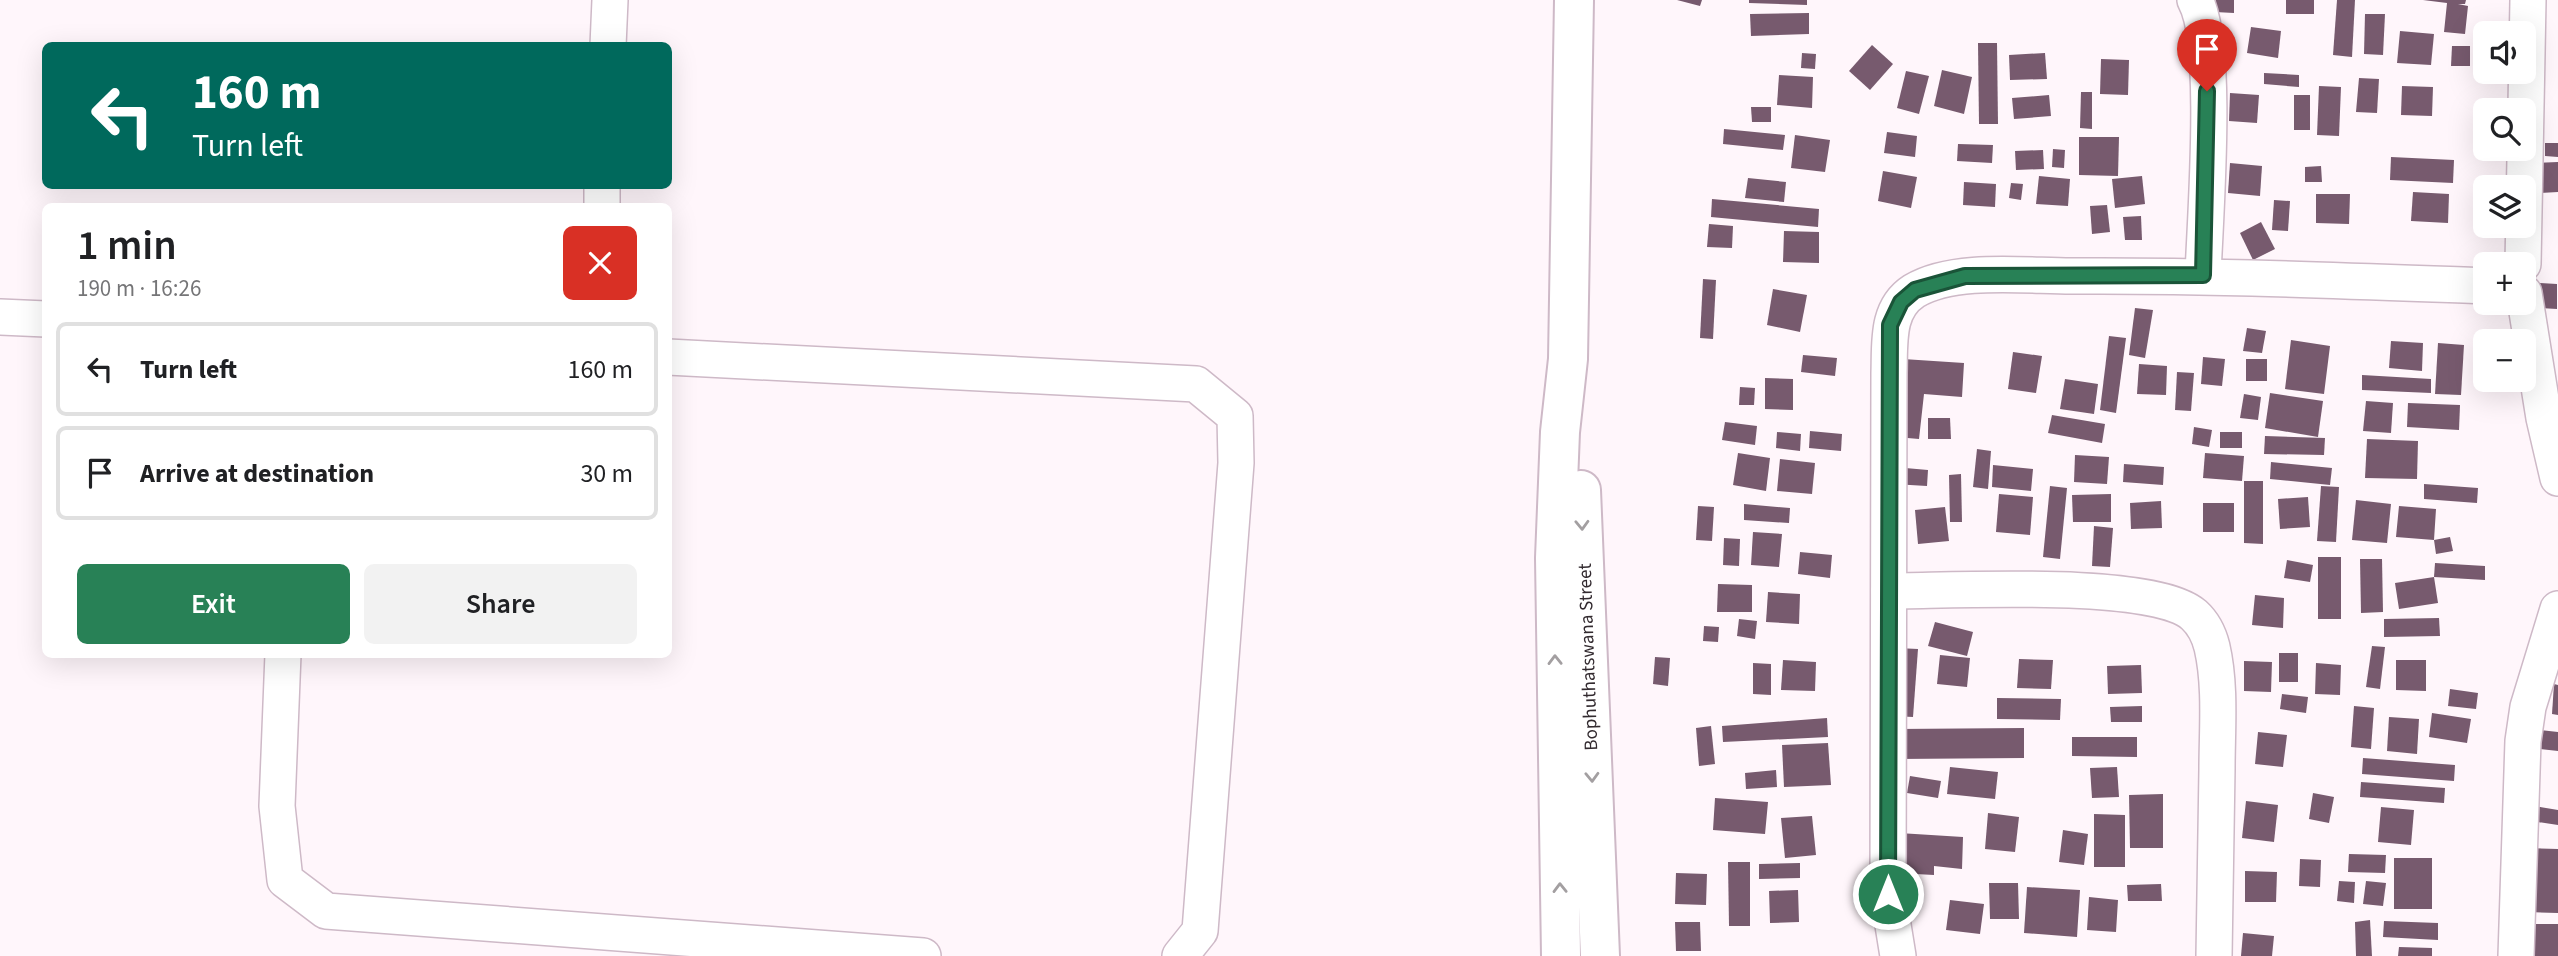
<!DOCTYPE html>
<meta charset="utf-8">
<style>
body{margin:0;font-family:"Source Sans 3",sans-serif;background:#f2f2f2;color:#202124;height:100vh;display:flex;flex-direction:column;font-size:26px;white-space:nowrap}
*{box-sizing:border-box;margin:0}
p{font-size:23px;color:#757577}
.icon{flex:none;width:38px;height:38px;fill:none;stroke:currentColor;stroke-width:2;stroke-linecap:round;stroke-linejoin:round}
.map{position:relative;flex:1;overflow:hidden}
.side{position:absolute;left:42px;top:203px;width:630px;height:455px;display:flex;flex-direction:column;background:#fff;border-radius:10px;box-shadow:0 7px 28px #0002}
.side>*{flex:none}
.top-card{position:absolute;left:42px;top:42px;width:630px;height:147px;border-radius:10px;box-shadow:0 7px 28px #0002;background:#00695c;color:#fff;overflow:hidden}
.buttons{position:absolute;left:2473px;top:21px;display:grid;gap:14px}
.buttons a{display:grid;place-items:center;width:63px;height:63px;border-radius:10px;background:#fff;box-shadow:0 7px 28px #0002;font-size:35px}
.pin{position:absolute;display:grid;place-items:center;width:60px;height:60px;color:#fff;margin:-72px -30px;border-radius:50% 50% 50% 0;rotate:-45deg;box-shadow:0 0 7px #0007}
.pin .icon{rotate:45deg}
.me{position:absolute;width:77px;margin:-38px;rotate:0deg;stroke-linejoin:round;filter:drop-shadow(0 0 5px #0008)}
.turn{display:flex;align-items:center;gap:24px;height:147px;padding:0 35px;font-size:32px}
.turn .icon{width:91px;height:91px;stroke-width:2.5}
.turn b{display:block;font-size:49px;line-height:60px}
.round{display:grid;place-items:center;flex:none;width:74px;height:74px;border-radius:10px;background:#f2f2f2}
.overview{display:flex;align-items:center;justify-content:space-between;height:119px;padding:0 35px}
h1{font-size:42px;font-weight:600;line-height:52px}
.primary-button{display:flex;gap:14px;margin-top:auto;padding:14px 35px}
.primary-button a{flex:1;height:80px;border-radius:10px;background:#288156;color:#fff;font-size:28px;font-weight:600;line-height:80px;text-align:center}
.primary-button a+a{background:#f2f2f2;color:#202124}
ul{padding:0;list-style:none}
li{display:flex;align-items:center;gap:21px;height:94px;margin:0 14px 10px;padding:0 21px;border:4px solid #e0e0e0;border-radius:10px}
li div{flex:1}
li b{display:block;font-size:26px}
li em{font-style:normal}
.map>svg:first-child{display:block}
.building{fill:#775a6e}
.lines{fill:none;stroke-linecap:round;stroke-linejoin:round}
.minor-casing{stroke:#ceb9c7;stroke-width:38}
.tertiary-casing{stroke:#ceb9c7;stroke-width:42}
.minor{stroke:#fff;stroke-width:35}
.tertiary{stroke:#fff;stroke-width:38}
.oneway{stroke:#a39fa1}
.route-casing{stroke:#1a5438;stroke-width:18}
.route{stroke:#288156;stroke-width:12}
.labels{text-anchor:middle;stroke-width:7;stroke-linejoin:round;paint-order:stroke}
.street-label{font-size:19px;fill:#322a2f;stroke:#fff}
</style>
<div class="map">
<svg width="2558" height="956" viewBox="0 0 2558 956">
<rect width="100%" height="100%" fill="#fff6fb"/>
<!-- building -->
<g class="building">
<path d="M1677,0h25l-2,6z"/>
<path d="M1749,0h58v5l-58,-2z"/>
<path d="M2216,0h18v13l-19,-1z"/>
<rect x="2286" y="0" width="28" height="14"/>
<path d="M2337,0h18l-3,57 -19,-2z"/>
<path d="M2423,0h43l-1,4h-7l10,2 -3,28 -21,-2 3,-29z"/>
<path d="M1809,13v21l-58,2 -1,-22z"/>
<path d="M2365,14h20l-2,41 -19,-1z"/>
<path d="M2251,27l30,4 -3,27 -31,-5z"/>
<path d="M2400,31l34,3 -3,31 -34,-2z"/>
<path d="M1978,43h19l1,81h-19z"/>
<path d="M1872,45l21,19 -23,26 -21,-19z"/>
<path d="M2452,46h18v20h-19z"/>
<path d="M1802,53l14,1 -1,15 -14,-1z"/>
<path d="M2045,53l2,26 -37,1 -1,-25z"/>
<path d="M2101,59l28,1 -1,35 -28,-1z"/>
<path d="M1942,70l30,7 -8,37 -30,-8z"/>
<path d="M1906,71l23,5 -10,38 -22,-6z"/>
<path d="M2264,73l35,2v12l-35,-3z"/>
<path d="M1779,75l34,2 -1,31 -35,-3z"/>
<path d="M2359,78l20,1 -2,34 -21,-1z"/>
<path d="M2319,86l22,1 -2,49 -22,-1z"/>
<path d="M2402,86l31,1 -1,29 -31,-1z"/>
<path d="M2081,92h11v37l-12,-1z"/>
<path d="M2230,93l29,2 -2,28 -28,-2z"/>
<path d="M2049,95l2,21 -37,3 -2,-21z"/>
<rect x="2294" y="95" width="16" height="35"/>
<path d="M1751,107h20v15h-19z"/>
<path d="M1724,129l61,6 -2,15 -60,-6z"/>
<path d="M1887,132l30,4 -2,21 -31,-4z"/>
<path d="M1795,135l35,5 -5,32 -34,-4z"/>
<path d="M2079,137h40l-1,39 -39,-1z"/>
<path d="M2545,143h13v14l-13,-1z"/>
<path d="M1958,144l35,1 -1,18 -35,-2z"/>
<path d="M2053,149l12,1 -1,18 -12,-1z"/>
<path d="M2043,150l1,19 -28,1 -1,-19z"/>
<path d="M2391,157l63,3 -1,23 -63,-3z"/>
<path d="M2558,162v30l-20,1 -2,-30z"/>
<path d="M2230,163l32,3 -2,30 -32,-3z"/>
<path d="M2321,166l1,16h-17v-15z"/>
<path d="M1883,171l34,6 -6,31 -33,-7z"/>
<path d="M2039,176l31,3 -2,27 -32,-2z"/>
<path d="M2142,176l3,28 -30,4 -3,-29z"/>
<path d="M1748,178l38,4 -2,20 -39,-4z"/>
<path d="M1964,182l32,2 -1,23 -32,-2z"/>
<path d="M2011,183l12,1 -2,16 -12,-2z"/>
<path d="M2413,192l36,2 -1,29 -37,-2z"/>
<path d="M2316,194h34l-1,30 -33,-1z"/>
<path d="M1712,199l107,10 -1,18 -107,-10z"/>
<path d="M2274,200l16,1 -2,30 -16,-1z"/>
<path d="M2107,205l3,27 -18,2 -2,-28z"/>
<path d="M2141,216l1,24h-17l-2,-23z"/>
<path d="M2261,222l14,27 -22,11 -13,-27z"/>
<path d="M1709,224l24,2 -1,22 -25,-1z"/>
<path d="M1784,231l35,1v31l-36,-1z"/>
<path d="M1703,279l13,1 -3,59 -13,-1z"/>
<path d="M2540,283l17,1v25l-18,-1z"/>
<path d="M1773,289l34,6 -7,37 -33,-7z"/>
<path d="M2135,308l18,2 -8,48 -16,-3z"/>
<path d="M2247,328l19,3 -4,22 -19,-2z"/>
<path d="M2109,336l17,2 -10,75 -16,-3z"/>
<path d="M2291,340l39,6 -6,48 -39,-5z"/>
<path d="M2391,341l32,2 -1,28 -33,-3z"/>
<path d="M2438,343l26,2 -3,50 -26,-1z"/>
<path d="M2013,352l29,4 -6,37 -28,-4z"/>
<path d="M1803,355l34,3 -2,18 -34,-4z"/>
<path d="M2203,357l22,2 -3,27 -21,-2z"/>
<path d="M1903,359l61,4 -2,34 -38,-3 -5,45 -23,-2z"/>
<rect x="2246" y="359" width="21" height="22"/>
<path d="M2139,364l28,2 -1,29 -29,-1z"/>
<path d="M2177,372l17,1 -3,38 -16,-1z"/>
<path d="M2362,375l69,4v14l-69,-3z"/>
<path d="M1765,378l28,1v31l-28,-1z"/>
<path d="M2065,379l33,5 -4,30 -34,-5z"/>
<path d="M1740,387l15,1 -1,17h-15z"/>
<path d="M2270,393l53,8 -5,36 -53,-9z"/>
<path d="M2244,394l17,3 -3,23 -18,-2z"/>
<path d="M2366,401l27,2 -2,30 -28,-2z"/>
<path d="M2408,403l52,2 -1,25 -52,-3z"/>
<path d="M2052,415l53,9 -3,19 -54,-10z"/>
<path d="M1928,418h22l1,21h-23z"/>
<path d="M1725,422l32,4 -2,19 -33,-5z"/>
<path d="M2194,427l18,3 -3,17 -17,-3z"/>
<path d="M1810,431l32,3 -1,17 -32,-3z"/>
<path d="M1777,432l24,2 -1,17 -24,-3z"/>
<rect x="2220" y="432" width="22" height="16"/>
<path d="M2265,436l60,2 -1,17 -60,-1z"/>
<path d="M2367,439l51,2 -1,38 -52,-1z"/>
<path d="M1977,449l14,2 -3,38 -15,-2z"/>
<path d="M1738,453l32,5 -4,33 -33,-6z"/>
<path d="M2205,453l39,3 -2,25 -39,-3z"/>
<path d="M2075,455l34,2 -2,27 -33,-2z"/>
<path d="M1780,459l35,4 -3,31 -35,-3z"/>
<path d="M2271,462l61,6 -2,17 -60,-6z"/>
<path d="M2124,464l40,3 -1,18 -40,-3z"/>
<path d="M1993,465l40,4 -2,22 -39,-4z"/>
<path d="M1894,467l34,3 -1,16 -34,-2z"/>
<path d="M1961,474l1,48h-12l-1,-47z"/>
<path d="M2244,481h19v63l-19,-1z"/>
<path d="M2424,484l54,4 -1,15 -53,-4z"/>
<path d="M2050,486l17,2 -7,71 -17,-2z"/>
<path d="M2321,486l18,1 -3,55 -19,-1z"/>
<path d="M1999,494l34,3 -3,38 -34,-3z"/>
<path d="M2111,494v28h-38l-1,-27z"/>
<path d="M2308,497l2,30 -30,2 -2,-30z"/>
<path d="M2356,500l35,4 -4,39 -35,-3z"/>
<path d="M2161,501l1,27 -31,1 -1,-26z"/>
<rect x="2203" y="503" width="31" height="29"/>
<path d="M1744,504l46,4 -1,15 -45,-3z"/>
<path d="M1698,506l16,1 -2,34 -16,-1z"/>
<path d="M2399,506l37,3 -2,31 16,-3 3,14 -17,3 -2,-14 -38,-3z"/>
<path d="M1945,507l4,34 -31,3 -3,-34z"/>
<path d="M2094,526l19,2 -3,39 -18,-1z"/>
<path d="M1753,532l29,2 -3,33 -28,-2z"/>
<path d="M1724,538l16,1 -1,27 -16,-1z"/>
<path d="M1800,552l32,3 -2,23 -32,-4z"/>
<rect x="2318" y="557" width="23" height="62"/>
<path d="M2360,559h22l1,53 -22,1z"/>
<path d="M2287,560l26,5 -3,17 -26,-4z"/>
<path d="M2435,563l50,3v14l-51,-3z"/>
<path d="M2434,577l4,26 -39,6 -4,-26z"/>
<path d="M1718,584l34,1v27h-35z"/>
<path d="M1768,592l32,2 -1,30 -33,-2z"/>
<path d="M2255,595l29,3 -1,30 -31,-3z"/>
<path d="M2439,618l1,18 -56,1v-18z"/>
<path d="M1739,619l18,2 -2,18 -18,-3z"/>
<path d="M1935,622l38,10 -6,24 -39,-10z"/>
<path d="M1704,626l15,1 -1,15 -15,-1z"/>
<path d="M2372,646l13,1 -5,42 -14,-2z"/>
<path d="M1897,648l21,1 -5,68 -21,-1z"/>
<rect x="2279" y="653" width="19" height="29"/>
<path d="M1940,655l30,3 -3,29 -30,-3z"/>
<path d="M1655,657l15,1 -2,28 -15,-2z"/>
<path d="M2019,659l34,1 -2,29 -34,-1z"/>
<path d="M1783,660l33,2 -1,29 -34,-1z"/>
<path d="M2396,660h30v31l-30,-1z"/>
<path d="M2244,661l28,1 -1,30 -27,-1z"/>
<path d="M1753,663l18,1v31l-18,-1z"/>
<path d="M2316,663l25,2 -1,30 -25,-1z"/>
<path d="M2141,665l1,28 -34,1 -1,-28z"/>
<path d="M2554,684l4,1v30l-6,-1z"/>
<path d="M2450,689l28,4 -2,16 -28,-3z"/>
<path d="M2282,694l26,3 -2,16 -26,-4z"/>
<path d="M1997,698l64,1 -1,21 -63,-1z"/>
<path d="M2142,706v16h-31l-1,-15z"/>
<path d="M2354,706l20,2 -3,41 -20,-2z"/>
<path d="M2432,713l39,6 -4,24 -38,-6z"/>
<path d="M2389,717l30,2 -2,35 -30,-3z"/>
<path d="M1827,718l1,19 -105,5 -1,-16z"/>
<path d="M1711,726l4,38 -16,2 -3,-38z"/>
<path d="M2024,728v30l-127,1v-30z"/>
<path d="M2532,729l26,3v19l-28,-3z"/>
<path d="M2258,732l29,3 -4,32 -28,-3z"/>
<path d="M2072,737h65v20l-65,-1z"/>
<path d="M1828,743l3,42 -47,2 -2,-42z"/>
<path d="M2363,758l92,7 -1,16 -92,-7z"/>
<path d="M1950,767l48,5 -3,27 -48,-5z"/>
<path d="M2117,767l2,30 -27,1 -2,-30z"/>
<path d="M1776,770l1,17 -31,2 -1,-16z"/>
<path d="M1910,776l31,5 -3,17 -31,-5z"/>
<path d="M2361,782l84,6 -1,15 -84,-6z"/>
<path d="M2313,793l21,4 -5,26 -20,-4z"/>
<path d="M2163,794v54h-33l-1,-53z"/>
<path d="M1715,798l53,4 -3,32 -52,-4z"/>
<path d="M2246,801l32,4 -4,37 -32,-4z"/>
<path d="M2534,806l24,4v15l-27,-4z"/>
<path d="M2381,807l33,3 -3,35 -33,-3z"/>
<path d="M1988,813l31,4 -4,35 -30,-3z"/>
<path d="M2094,814l31,1v52h-31z"/>
<path d="M1812,816l4,39 -31,3 -4,-40z"/>
<path d="M2063,830l25,4 -4,31 -25,-3z"/>
<path d="M1899,833l64,4 -1,32 -28,-3v9l-37,-2z"/>
<path d="M2529,848l29,1v64l-31,-1z"/>
<path d="M2349,854l37,1 -1,18 -37,-1z"/>
<rect x="2394" y="858" width="38" height="51"/>
<path d="M2300,859l21,1 -1,27 -21,-1z"/>
<path d="M1728,862h22v64h-21z"/>
<path d="M1800,863v15l-41,1v-15z"/>
<path d="M2245,871l32,1 -1,30h-31z"/>
<path d="M1676,873l31,1 -1,31 -31,-1z"/>
<path d="M2339,881l16,1 -1,21 -17,-2z"/>
<path d="M2366,881l20,2 -3,23 -20,-2z"/>
<path d="M1989,883h29l1,36h-29z"/>
<path d="M2161,884l1,17h-34l-1,-16z"/>
<path d="M2027,887l53,3 -3,47 -53,-4z"/>
<path d="M1798,890l1,32 -29,1 -1,-32z"/>
<path d="M2089,897l29,3 -2,32 -29,-2z"/>
<path d="M1950,900l34,4 -4,30 -34,-4z"/>
<path d="M2370,920l2,36h-16l-1,-34z"/>
<path d="M2384,921l54,2v17l-55,-3z"/>
<path d="M1675,922h25l1,29h-25z"/>
<path d="M2532,924h26v32h-25z"/>
<path d="M2243,933l31,3 -2,20h-31z"/>
<path d="M2399,947l33,1v8h-34z"/>
</g>
<g class="lines">
<defs>
<g id="minor">
<path d="M2195,0c24,43 10,219 8,275"/>
<path d="M608,46l2,-46"/>
<path d="M602,206v-20"/>
<path d="M2523,264l5,-264"/>
<path d="M2524,293l20,125 14,60"/>
<path d="M0,317l46,2"/>
<path d="M668,357l528,27 39,32 1,47 -36,468 -20,25"/>
<path d="M1889,591c62,0 264,-12 305,24 10,9 15,20 18,32 9,39 5,83 5,122 -1,63 -2,125 -3,187"/>
<path d="M283,654l-6,152 8,74 41,31 597,45"/>
<path d="M1898,956l-10,-62 1,-521c1,-30 -3,-64 25,-82 40,-24 112,-15 157,-15 138,-1 276,5 414,10"/>
<path d="M2516,956l7,-215 5,-34 30,-98"/>
</g>
<g id="tertiary">
<path d="M1581,490l19,466"/>
<path d="M1561,956l-6,-398 5,-126 8,-73 6,-359"/>
</g>
</defs>
<!-- minor casing -->
<use href="#minor" class="minor-casing"/>
<!-- tertiary casing -->
<use href="#tertiary" class="tertiary-casing"/>
<!-- minor -->
<use href="#minor" class="minor"/>
<!-- tertiary -->
<use href="#tertiary" class="tertiary"/>
</g>
<!-- one-way arrows -->
<defs><path id="oneway-chevron" d="M-2-3.5L2.5 0L-2 3.5" fill="none" stroke-width="1.6" stroke-linecap="round" stroke-linejoin="round" transform="scale(1.75)"/></defs>
<g class="oneway">
<use href="#oneway-chevron" transform="translate(1582 525) rotate(88)"/>
<use href="#oneway-chevron" transform="translate(1555 660) rotate(-91)"/>
<use href="#oneway-chevron" transform="translate(1592 777) rotate(88)"/>
<use href="#oneway-chevron" transform="translate(1560 888) rotate(-91)"/>
</g>
<g class="lines">
<defs>
<path id="route" d="M1888,894l2,-569 11,-23 14,-12 50,-14 238,-1 4,-184"/>
</defs>
<!-- route casing -->
<use href="#route" class="route-casing"/>
<!-- route -->
<use href="#route" class="route"/>
</g>
<g class="labels">
<!-- street labels -->
<g class="street-label">
<text transform="translate(1587 657) rotate(-92)" y="7">Bophuthatswana Street</text>
</g>
</g>
</svg>
<div class="buttons">
<a><svg class="icon" aria-label="sound" viewBox="0 0 24 24"><path d="M4 9h4l5-4v14l-5-4H4zM17 9q2 3 0 6"/></svg></a>
<a><svg class="icon" aria-label="search" viewBox="0 0 24 24"><circle cx="10" cy="10" r="6"/><path d="M15 15l6 6"/></svg></a>
<a><svg class="icon" aria-label="layers" viewBox="0 0 24 24"><path d="M12 4l9 5-9 5-9-5zM3 14l9 5 9-5"/></svg></a>
<a>+</a>
<a>−</a>
</div>
<div class="pin" style="left:2207px;top:91px;background:#d93025"><svg class="icon" aria-label="arrive" viewBox="0 0 24 24"><path d="M6 21V4h12l-3 4 3 4H6"/></svg></div>
<svg class="me" style="left:1888px;top:894px" viewBox="-20 -20 40 40"><circle r="17" fill="#288156" stroke="#fff" stroke-width="3"/><path d="M0-11L8 9 0 5-8 9z" fill="#fff"/></svg>
<div class="top-card">
<div class="turn"><svg class="icon" aria-label="left" viewBox="0 0 24 24"><path d="M17 20v-9H6M10 6l-5 5 5 5"/></svg><div><b>160 m</b>Turn left</div></div>
</div>
<section class="side">
<div class="overview"><div><h1>1 min</h1><p>190 m · 16:26</p></div><a class="round" style="background:#d93025;color:#fff"><svg class="icon" aria-label="close" viewBox="0 0 24 24"><path d="M6 6l12 12M18 6L6 18"/></svg></a></div>
<ul>
<li><svg class="icon" aria-label="left" viewBox="0 0 24 24"><path d="M17 20v-9H6M10 6l-5 5 5 5"/></svg><div><b>Turn left</b></div><em>160 m</em></li>
<li><svg class="icon" aria-label="arrive" viewBox="0 0 24 24"><path d="M6 21V4h12l-3 4 3 4H6"/></svg><div><b>Arrive at destination</b></div><em>30 m</em></li>
</ul>
<div class="primary-button"><a>Exit</a><a>Share</a></div>
</section>
</div>
